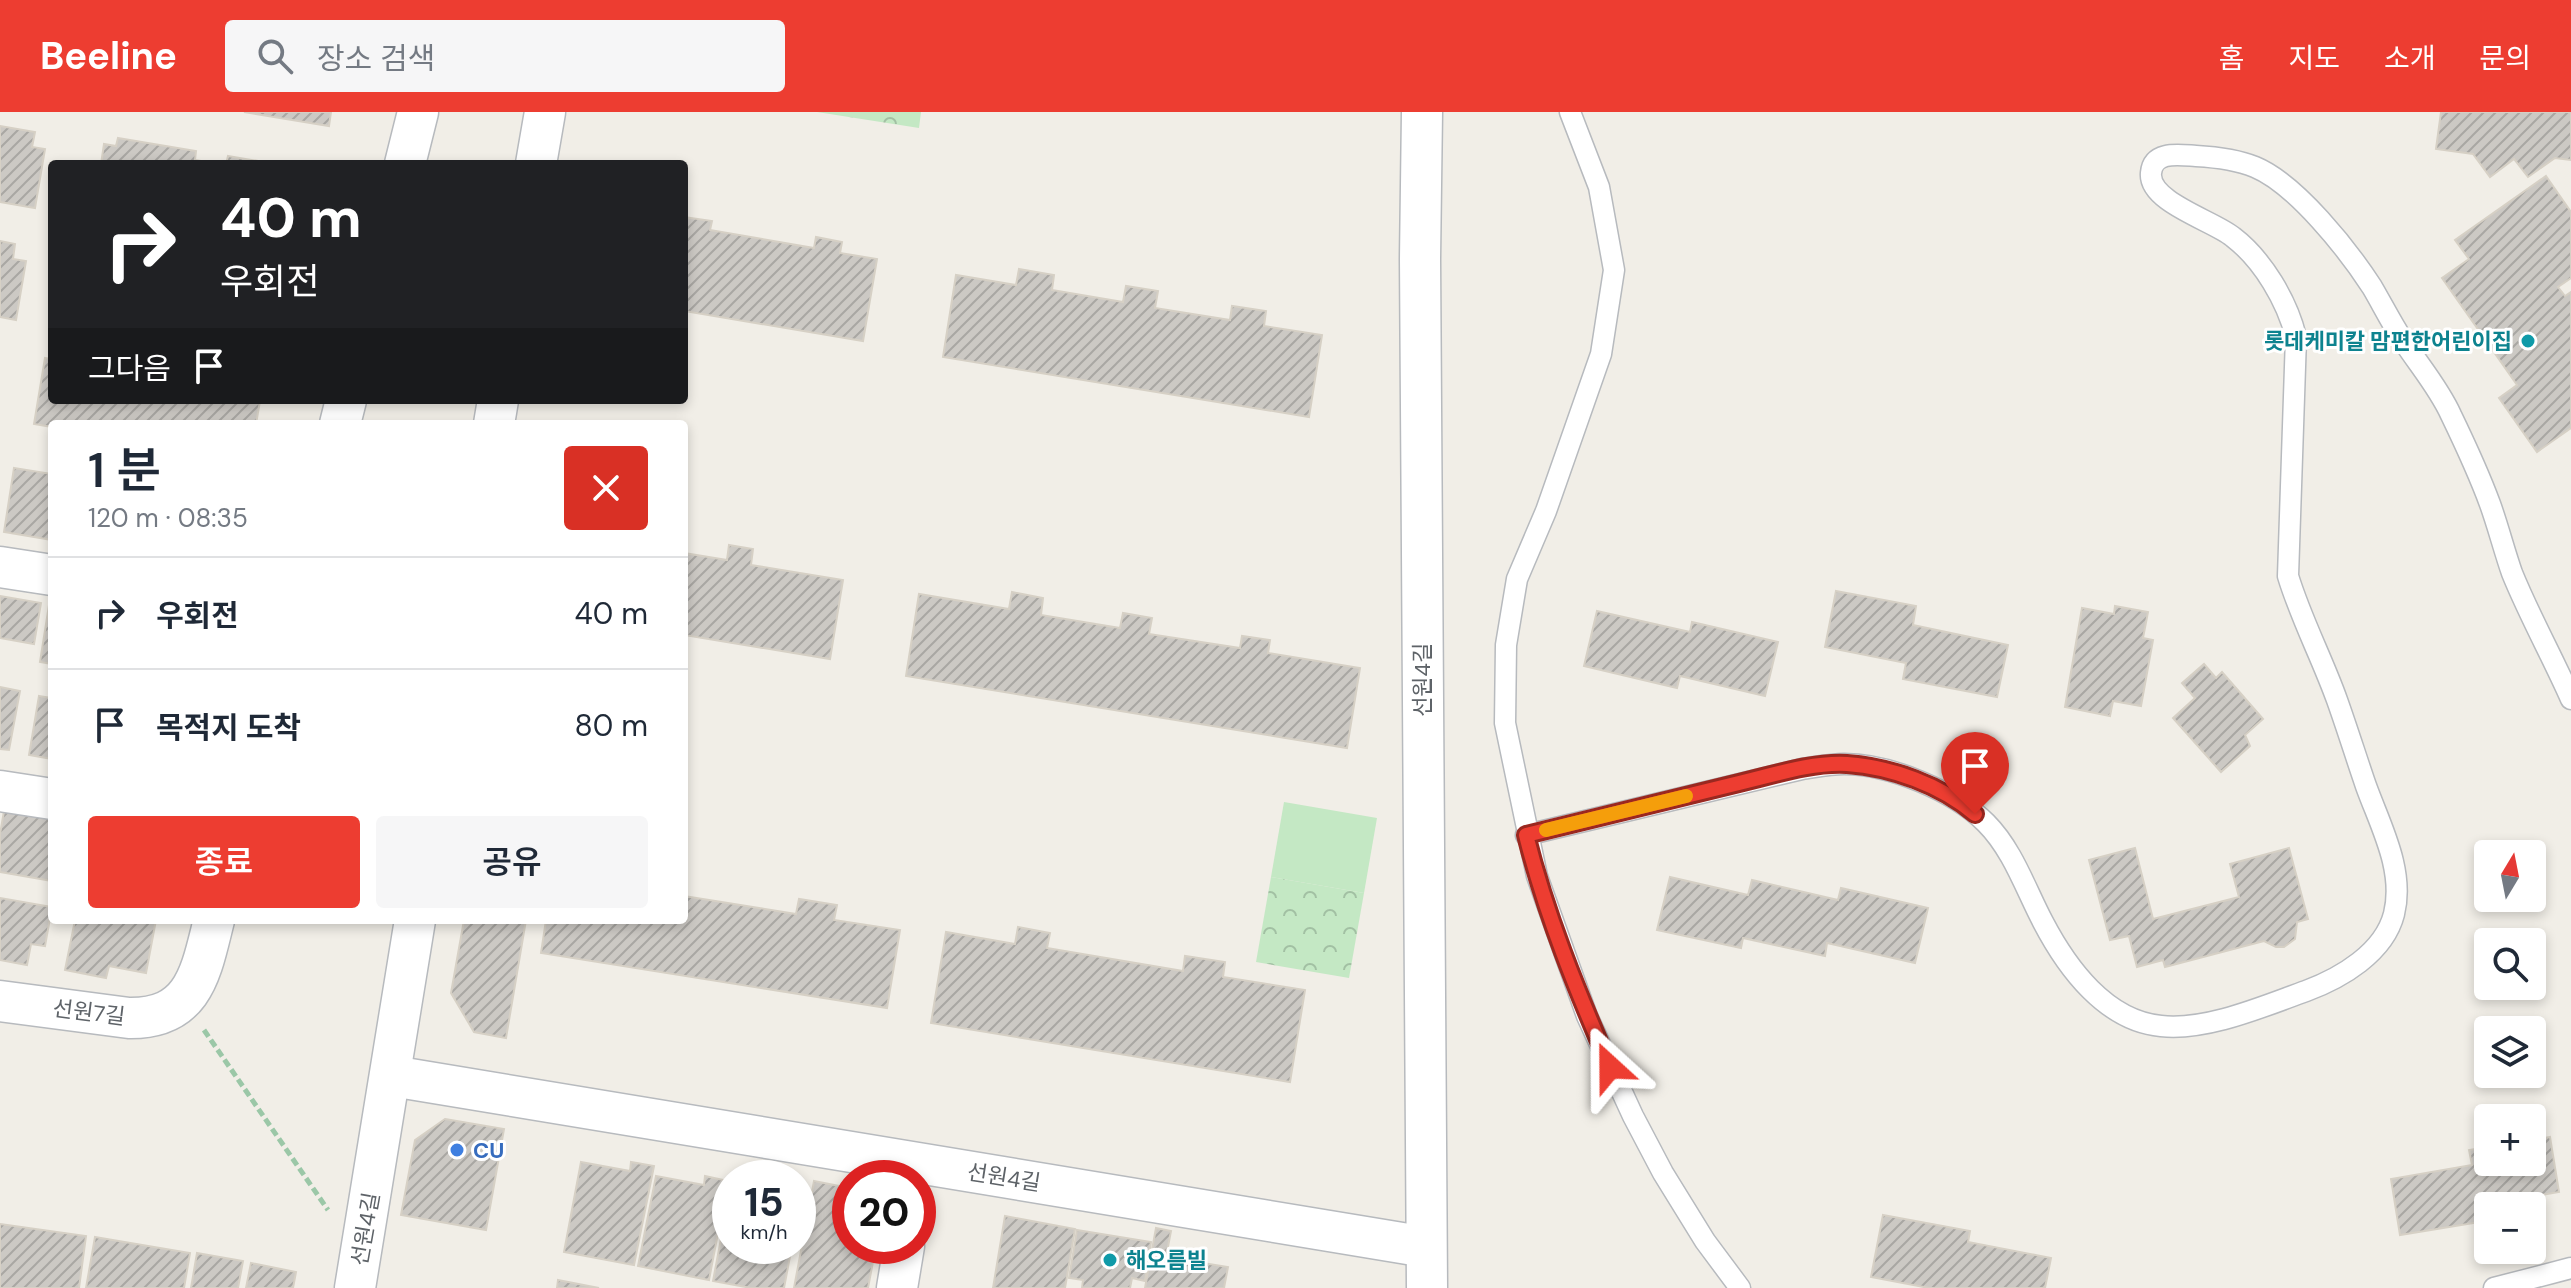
<!DOCTYPE html>
<html lang="ko">
<meta charset="utf-8">
<style>
body{margin:0;font-family:"DM Sans","Noto Sans KR",sans-serif;background:#f6f6f7;color:#1f2937;height:100vh;display:flex;flex-direction:column;font-size:30px;white-space:nowrap}
*{box-sizing:border-box;margin:0}
p{font-size:26px;color:#747a83}
.icon{flex:none;width:44px;height:44px;fill:none;stroke:currentColor;stroke-width:2;stroke-linecap:round;stroke-linejoin:round}
.map{position:relative;flex:1;overflow:hidden}
.details{position:absolute;left:48px;top:308px;width:640px;height:504px;display:flex;flex-direction:column;background:#fff;border-radius:8px;box-shadow:0 4px 12px #0003}
.details>*{flex:none}
.banner{position:absolute;left:48px;top:48px;width:640px;height:244px;border-radius:8px;box-shadow:0 4px 12px #0003;background:#202124;color:#fff;overflow:hidden}
.needle{width:52px;rotate:10deg}
.tools{position:absolute;left:2474px;top:728px;display:grid;gap:16px}
.tools a{display:grid;place-items:center;width:72px;height:72px;border-radius:8px;background:#fff;box-shadow:0 4px 12px #0003;font-size:40px}
.speed{position:absolute;left:712px;top:1048px;display:flex;gap:16px;font-size:40px;font-weight:700;text-align:center}
.speed>*{display:grid;place-content:center;width:104px;height:104px;border-radius:50%;background:#fff;box-shadow:0 4px 12px #0003;line-height:1}
.speed small{font-size:20px;font-weight:400}
.speed .limit{border:12px solid #d22;background:#fff;color:#111}
.pin{position:absolute;display:grid;place-items:center;width:68px;height:68px;color:#fff;margin:-82px -34px;border-radius:50% 50% 50% 0;rotate:-45deg;box-shadow:0 0 8px #0007}
.pin .icon{rotate:45deg}
.me{position:absolute;width:88px;margin:-44px;rotate:336deg;stroke-linejoin:round;filter:drop-shadow(0 0 6px #0008)}
.turn{display:flex;align-items:center;gap:28px;height:168px;padding:0 40px;font-size:36px}
.turn .icon{width:104px;height:104px;stroke-width:2.5}
.turn b{display:block;font-size:56px;line-height:68px}
.then{display:flex;align-items:center;height:76px;padding:0 40px;background:#0003;gap:16px;font-size:30px}
.round{display:grid;place-items:center;flex:none;width:84px;height:84px;border-radius:8px;background:#f6f6f7}
.head{display:flex;align-items:center;justify-content:space-between;height:136px;padding:0 40px}
h1{font-size:48px;font-weight:600;line-height:60px}
.action{display:flex;gap:16px;margin-top:auto;padding:16px 40px}
.action a{flex:1;height:92px;border-radius:8px;background:#ed3d31;color:#fff;font-size:32px;font-weight:600;line-height:92px;text-align:center}
.action a+a{background:#f6f6f7;color:#1f2937}
ul{padding:0;list-style:none}
li{display:flex;align-items:center;gap:24px;height:112px;padding:0 40px;border-top:2px solid #e0e1e3}
li div{flex:1}
li b{display:block;font-size:30px}
li em{font-style:normal}
header{display:flex;align-items:center;gap:48px;box-sizing:border-box;height:112px;padding:0 40px;background:#ed3d31;color:#fff}
header strong{font-size:38px}
nav{display:flex;gap:44px;margin-inline-start:auto;font-size:28px}
.search{width:560px;height:72px;background:#f6f6f7;display:flex;align-items:center;gap:20px;box-sizing:border-box;padding:0 28px;border-radius:8px;color:#747a83;font-size:30px}
.map>svg:first-child{display:block}
.forest{fill:url(#forest-crowns)}
.garden{fill:#c4e8c4}
.building{fill:url(#building-hatch);stroke:#d6d0c5;stroke-width:2}
.lines{fill:none;stroke-linecap:round;stroke-linejoin:round}
.lane-casing{stroke:#b7babe;stroke-width:23}
.street-casing{stroke:#b7babe;stroke-width:43}
.path{stroke:#9bc7a7;stroke-width:5;stroke-dasharray:8 4;stroke-linecap:butt}
.lane{stroke:#fff;stroke-width:20}
.street{stroke:#fff;stroke-width:40}
.route-casing{stroke:#9a2820;stroke-width:20}
.route{stroke:#ed3d31;stroke-width:14}
.slow{stroke:#f59e0b;stroke-width:14}
.culture-dot{fill:#0f9aa8;stroke:#fff;stroke-width:3}
.shop-dot{fill:#3f7fe0;stroke:#fff;stroke-width:3}
.labels{text-anchor:middle;stroke-width:6;stroke-linejoin:round;paint-order:stroke}
.culture-label{font-size:22px;font-weight:bold;fill:#0d838f;stroke:#fff;text-anchor:end}
.street-label{font-size:22px;fill:#5e6368;stroke:#fff}
.shop-label{font-size:22px;font-weight:bold;fill:#366cbe;stroke:#fff;text-anchor:start}
</style>
<header>
<strong>Beeline</strong>
<div class="search"><svg class="icon" aria-label="search" viewBox="0 0 24 24"><circle cx="10" cy="10" r="6"/><path d="M15 15l6 6"/></svg>장소 검색</div>
<nav><a>홈</a><a>지도</a><a>소개</a><a>문의</a></nav>
</header>
<div class="map">
<svg width="2571" height="1176" viewBox="0 0 2571 1176">
<defs>
<pattern id="forest-crowns" width="20" height="18" patternUnits="userSpaceOnUse" patternTransform="scale(2)"><rect width="20" height="18" fill="#c4e8c4"/><path d="M2 6a3 3 0 1 1 6 0M12 15a3 3 0 1 1 6 0" fill="none" stroke="#a2c0a3"/></pattern>
<pattern id="building-hatch" width="6" height="6" patternUnits="userSpaceOnUse" patternTransform="scale(2)"><rect width="6" height="6" fill="#ccc9c4"/><path d="M-1 1l2-2M0 6l6-6M5 7l2-2" fill="none" stroke="#a9a7a3"/></pattern>
</defs>
<rect width="100%" height="100%" fill="#f1eee7"/>
<!-- forest -->
<g class="forest">
<path d="M817,0h104l-2,16z"/>
<path d="M1271,765l93,16 -15,85 -93,-16z"/>
</g>
<!-- garden -->
<path class="garden" d="M1284,690l93,16 -13,75 -93,-16z"/>
<!-- building -->
<g class="building">
<path d="M244,0h87l-2,14z"/>
<path d="M2441,0h130v48l-16,-2 -27,19 -14,-18 -24,18 -17,-23 -37,-5z"/>
<path d="M0,14l35,6 -3,15 13,2 -10,59 -35,-6z"/>
<path d="M118,26l78,13 -1,9 24,4h-118l3,-20 12,2z"/>
<path d="M228,44l48,8h-50z"/>
<path d="M2546,64l25,36v66l-13,9 7,9 6,-4v136l-34,24 -38,-54 18,-13 -75,-107 27,-19 -14,-19z"/>
<path d="M684,105l28,4 -2,9 104,18 2,-11 26,5 -2,11 37,6 -14,82 -179,-30z"/>
<path d="M0,129l15,3 -2,15 13,2 -10,59 -16,-3z"/>
<path d="M1019,157l35,6 -2,15 71,12 3,-16 32,5 -3,17 75,12 2,-14 34,5 -2,15 58,9 -13,82 -366,-60 13,-82 60,10z"/>
<path d="M45,246l7,1v41h202l6,1 -4,23h-204v3l-18,-3z"/>
<path d="M14,356l38,6v66l-48,-8z"/>
<path d="M729,433l24,4 -2,16 92,15 -13,79 -146,-24v-82l43,7z"/>
<path d="M1836,479l80,15 -3,19 95,20 -11,52 -94,-18 3,-16 -81,-16z"/>
<path d="M1012,480l31,6 -2,17 79,13 3,-15 29,5 -3,16 91,14 2,-12 28,4 -2,13 92,15 -13,80 -441,-72 13,-82 90,15z"/>
<path d="M0,484l41,7 -7,41 -34,-6z"/>
<path d="M49,493h3v59l-12,-2z"/>
<path d="M2115,494l33,6 -5,26 10,2 -12,66 -28,-5 -3,15 -45,-9 17,-99 32,6z"/>
<path d="M1597,499l93,21 2,-10 86,20 -13,54 -85,-20 -3,12 -93,-22z"/>
<path d="M2204,552l12,14 6,-6 41,47 -18,16 5,11 -29,26 -48,-54 22,-20 -13,-15z"/>
<path d="M0,575l20,4 -11,59 -9,-1z"/>
<path d="M39,584l13,2v61l-23,-4z"/>
<path d="M4,699l48,8v62l-52,-9v-38z"/>
<path d="M2135,736l18,71 86,-22 -9,-33 59,-16 19,71 -11,3 -2,17 -11,8h-8l-12,-6 -99,26 -2,-7 -26,7 -8,-31 -19,4 -21,-80z"/>
<path d="M1670,765l78,18 4,-15 86,20 3,-12 87,20 -13,55 -88,-20 -2,13 -82,-18 -2,10 -84,-18z"/>
<path d="M684,784l112,18 3,-15 38,6 -3,15 66,10 -13,78 -346,-55 5,-33h138z"/>
<path d="M0,786l52,9 -7,39 -14,-2 -4,21 -27,-5z"/>
<path d="M75,808h81l-10,53 -37,-7 -3,12 -41,-8z"/>
<path d="M464,808h62l-20,118 -32,-6 -23,-39z"/>
<path d="M1018,815l32,6 -3,15 136,23 2,-15 40,6 -2,15 82,13 -15,92 -359,-59 15,-91 69,12z"/>
<path d="M445,1007l59,10 -18,101 -85,-15 14,-75z"/>
<path d="M2550,1025l9,55 -81,14 2,16 -80,13 -9,-56 81,-14 -3,-15 19,-3v15h44v-22z"/>
<path d="M581,1050l49,9 1,-9 23,4 -20,99 -70,-13z"/>
<path d="M656,1064l48,9 1,-9 23,5 -19,99 -71,-14z"/>
<path d="M814,1069l36,7v58h26l-8,42h-74z"/>
<path d="M730,1079v55h62l-8,42h-33l-38,-7z"/>
<path d="M1883,1103l87,16 -2,11 83,16 -6,30h-116l-58,-11z"/>
<path d="M1005,1104l70,13 -10,59h-72z"/>
<path d="M0,1112l86,12 -7,52h-79z"/>
<path d="M1156,1116l15,3 -5,26 62,10 -4,21h-79z"/>
<path d="M1077,1118l74,12 -6,39 -13,-3 -2,10h-48l1,-8 -14,-2z"/>
<path d="M95,1125l95,16 -6,35h-98z"/>
<path d="M197,1141l46,8 -5,27h-47z"/>
<path d="M251,1151l45,9 -3,16h-47z"/>
<path d="M558,1168l41,8h-42z"/>
</g>
<g class="lines">
<defs>
<g id="lane">
<path d="M1570,0l29,75 15,83 -13,84 -55,157 -29,68 -11,66 -1,78 32,153 50,140 46,100 30,57 42,68 35,47"/>
<path d="M1526,723l276,-66c14,-2 29,-5 42,-5 46,0 110,27 142,59 27,27 40,67 57,99 24,46 63,99 118,104 46,5 103,-20 145,-35 35,-13 78,-38 88,-77 11,-44 -14,-89 -28,-128 -10,-29 -19,-58 -29,-86 -15,-42 -36,-81 -49,-124l8,-239c-9,-36 -33,-77 -63,-100 -19,-16 -85,-35 -82,-64 2,-23 29,-18 45,-17 18,1 42,4 59,11 41,17 93,83 117,120 10,17 19,35 30,52 16,25 37,49 49,76 14,29 28,59 39,89 8,22 14,46 22,69 17,42 40,83 59,126"/>
<path d="M2494,1176l77,-20"/>
</g>
<g id="street">
<path d="M1422,0l-2,147 7,1029"/>
<path d="M405,52l13,-52"/>
<path d="M536,52l9,-52"/>
<path d="M340,312l6,-24"/>
<path d="M494,312l4,-24"/>
<path d="M0,455l52,8"/>
<path d="M0,679l52,8"/>
<path d="M0,889l129,17c66,1 72,-47 85,-98"/>
<path d="M392,964l1034,171"/>
<path d="M355,1176l60,-368"/>
<path d="M897,1176l7,-42"/>
</g>
</defs>
<!-- lane casing -->
<use href="#lane" class="lane-casing"/>
<!-- street casing -->
<use href="#street" class="street-casing"/>
<!-- path -->
<path class="path" d="M204,918l124,180"/>
<!-- lane -->
<use href="#lane" class="lane"/>
<!-- street -->
<use href="#street" class="street"/>
</g>
<g class="lines">
<defs>
<path id="route" d="M1610,955c-33,-76 -64,-152 -84,-232 71,-18 142,-35 213,-52 34,-8 73,-21 108,-19 44,3 94,21 128,50"/>
</defs>
<!-- route casing -->
<use href="#route" class="route-casing"/>
<!-- route -->
<use href="#route" class="route"/>
<!-- slow -->
<path class="slow" d="M1546,718l140,-34"/>
</g>
<!-- markers -->
<g class="culture-dot">
<circle cx="2528" cy="229" r="8"/>
<circle cx="1110" cy="1148" r="8"/>
</g>
<circle class="shop-dot" cx="457" cy="1038" r="8"/>
<g class="labels">
<!-- culture labels -->
<g class="culture-label">
<text x="2512" y="237">롯데케미칼 맘편한어린이집</text>
<text x="1126" y="1156" text-anchor="start">해오름빌</text>
</g>
<!-- street labels -->
<g class="street-label">
<text transform="translate(1422 568) rotate(-90)" y="8">선원4길</text>
<text transform="translate(89 900) rotate(7)" y="8">선원7길</text>
<text transform="translate(1004 1065) rotate(9)" y="8">선원4길</text>
<text transform="translate(365 1117) rotate(-80)" y="8">선원4길</text>
</g>
<!-- shop labels -->
<g class="shop-label">
<text x="473" y="1046">CU</text>
</g>
</g>
</svg>
<div class="tools">
<a><svg class="needle" viewBox="-14 -14 28 28"><path d="M0-13l5 13h-10z" fill="#e53935"/><path d="M0 13l5-13h-10z" fill="#747a83"/></svg></a>
<a><svg class="icon" aria-label="search" viewBox="0 0 24 24"><circle cx="10" cy="10" r="6"/><path d="M15 15l6 6"/></svg></a>
<a><svg class="icon" aria-label="layers" viewBox="0 0 24 24"><path d="M12 4l9 5-9 5-9-5zM3 14l9 5 9-5"/></svg></a>
<a>+</a>
<a>−</a>
</div>
<div class="speed"><div>15<small>km/h</small></div><div class="limit">20</div></div>
<div class="pin" style="left:1975px;top:702px;background:#d93025"><svg class="icon" aria-label="arrive" viewBox="0 0 24 24"><path d="M6 21V4h12l-3 4 3 4H6"/></svg></div>
<svg class="me" style="left:1610px;top:955px" viewBox="-20 -20 40 40"><path d="M0-17L14 15 0 8-14 15z" fill="#ed3d31" stroke="#fff" stroke-width="4"/></svg>
<div class="banner">
<div class="turn"><svg class="icon" aria-label="right" viewBox="0 0 24 24"><path d="M7 20v-9h11M14 6l5 5-5 5"/></svg><div><b>40 m</b>우회전</div></div>
<div class="then">그다음<svg class="icon" aria-label="arrive" viewBox="0 0 24 24"><path d="M6 21V4h12l-3 4 3 4H6"/></svg></div>
</div>
<section class="details">
<div class="head"><div><h1>1 분</h1><p>120 m · 08:35</p></div><a class="round" style="background:#d93025;color:#fff"><svg class="icon" aria-label="close" viewBox="0 0 24 24"><path d="M6 6l12 12M18 6L6 18"/></svg></a></div>
<ul>
<li><svg class="icon" aria-label="right" viewBox="0 0 24 24"><path d="M7 20v-9h11M14 6l5 5-5 5"/></svg><div><b>우회전</b></div><em>40 m</em></li>
<li><svg class="icon" aria-label="arrive" viewBox="0 0 24 24"><path d="M6 21V4h12l-3 4 3 4H6"/></svg><div><b>목적지 도착</b></div><em>80 m</em></li>
</ul>
<div class="action"><a>종료</a><a>공유</a></div>
</section>
</div>
